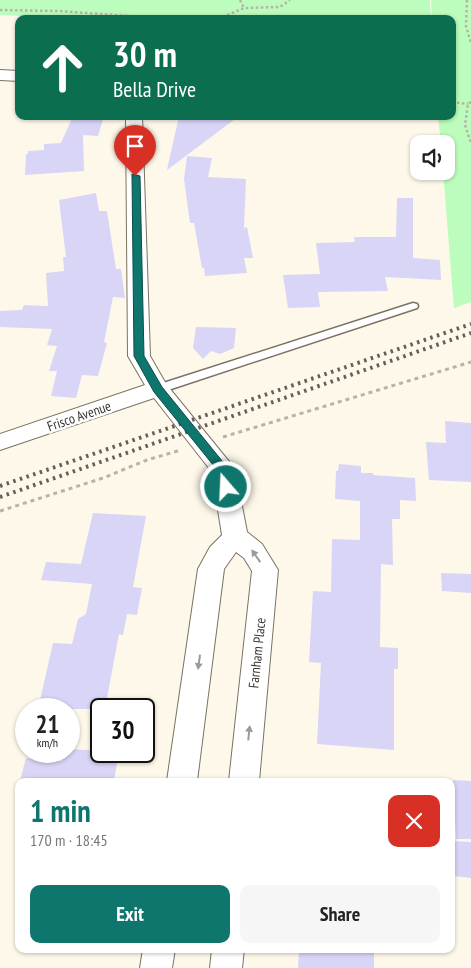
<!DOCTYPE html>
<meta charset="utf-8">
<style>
body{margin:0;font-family:"PT Sans Narrow",sans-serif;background:#f6f6f6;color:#222;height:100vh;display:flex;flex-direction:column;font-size:19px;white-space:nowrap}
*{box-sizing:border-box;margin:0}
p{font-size:16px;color:#767676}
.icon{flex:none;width:28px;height:28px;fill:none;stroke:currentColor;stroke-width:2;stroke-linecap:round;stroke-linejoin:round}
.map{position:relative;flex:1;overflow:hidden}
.drawer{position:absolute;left:15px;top:778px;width:440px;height:175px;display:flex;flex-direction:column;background:#fff;border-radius:10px;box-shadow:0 1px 4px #0004}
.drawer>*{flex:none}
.banner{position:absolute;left:15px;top:15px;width:441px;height:105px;border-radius:10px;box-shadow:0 1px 4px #0004;background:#0b6e4f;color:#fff;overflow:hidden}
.tools{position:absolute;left:410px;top:135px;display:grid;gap:10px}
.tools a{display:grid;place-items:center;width:45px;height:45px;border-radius:10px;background:#fff;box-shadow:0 1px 4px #0004;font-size:25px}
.speed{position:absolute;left:15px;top:698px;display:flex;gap:10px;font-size:25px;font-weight:700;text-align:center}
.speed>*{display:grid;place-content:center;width:65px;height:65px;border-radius:50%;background:#fff;box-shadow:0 1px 4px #0004;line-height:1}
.speed small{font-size:12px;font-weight:400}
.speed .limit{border:2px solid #111;border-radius:8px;background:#fff;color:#111}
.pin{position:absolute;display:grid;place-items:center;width:42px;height:42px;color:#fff;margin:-51px -21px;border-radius:50% 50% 50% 0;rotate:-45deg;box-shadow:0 0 5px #0007}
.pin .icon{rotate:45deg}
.me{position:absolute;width:55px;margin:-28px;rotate:341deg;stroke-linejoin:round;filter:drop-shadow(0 0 4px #0008)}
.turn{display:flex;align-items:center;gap:18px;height:105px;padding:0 15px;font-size:22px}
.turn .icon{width:65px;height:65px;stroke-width:2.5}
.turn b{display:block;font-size:35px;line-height:42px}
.round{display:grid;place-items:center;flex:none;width:52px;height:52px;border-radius:10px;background:#f6f6f6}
.summary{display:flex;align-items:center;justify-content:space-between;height:85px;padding:0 15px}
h1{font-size:30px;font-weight:800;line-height:38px;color:#0f766e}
.primary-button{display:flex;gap:10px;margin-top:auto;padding:10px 15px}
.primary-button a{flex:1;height:58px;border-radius:10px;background:#0f766e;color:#fff;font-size:20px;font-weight:800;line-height:58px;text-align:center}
.primary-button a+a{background:#f6f6f6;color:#222}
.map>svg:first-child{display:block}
.green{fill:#bcfcbd}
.building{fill:#d8d5f6}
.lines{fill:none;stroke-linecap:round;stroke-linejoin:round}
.lane-casing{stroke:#7a7364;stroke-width:3}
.street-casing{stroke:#7a7364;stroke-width:2}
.path-far1{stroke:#b8b3a8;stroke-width:2.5;stroke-dasharray:2.5 2.5;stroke-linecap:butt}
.path{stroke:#b8b3a8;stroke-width:3;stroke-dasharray:4 4;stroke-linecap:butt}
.lane{fill:#fff;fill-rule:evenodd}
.street{fill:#fff;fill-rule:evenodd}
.rail{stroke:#646059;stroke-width:4;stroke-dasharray:2.5 4.5;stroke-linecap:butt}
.oneway{fill:#9c9a98}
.route{fill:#0f766e;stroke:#0a4d48}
.labels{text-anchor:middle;stroke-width:5;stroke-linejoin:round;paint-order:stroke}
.street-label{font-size:14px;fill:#393630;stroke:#fff}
</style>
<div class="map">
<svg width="471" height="968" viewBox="0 0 471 968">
<rect width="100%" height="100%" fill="#fef8ea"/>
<!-- green -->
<g class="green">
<path d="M0,0h430l1,19h-347l-84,-4z"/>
<path d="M431,0h40v302l-17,6 -11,-137h3v-27h-5l-3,-28h14v-97h-20z"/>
</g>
<!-- building -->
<g class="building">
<path d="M73,116h31l-6,20 -15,-1 1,36 -59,4 1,-21h2v-3l16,-1v-6l17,-1z"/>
<path d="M179,116h60l-72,54z"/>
<path d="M187,156l25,2 -4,19 38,2 -2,49 3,-1 6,31h-9l3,15 -42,3 -1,-8h-2l-8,-45h-4l-2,-14 -4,-30z"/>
<path d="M96,193l3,18h8l9,58h5l4,29 -12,-1 -9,45 3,1 -9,33 -16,-1 -6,23 -25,-2 6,-25h-8l8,-25 -10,-1 5,-16 -52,-2v-16l22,-1 2,-5 24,1 -2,-33 18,-2 -1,-14h3l-7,-57z"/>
<path d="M397,198h16v60l27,2 1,20 -56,-3 3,14 -70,1 2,15 -32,1 -5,-33 37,-1 -4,-31 39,-1 -1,-5h42z"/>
<path d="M196,327l40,1 -2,20 -14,6 -9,-3 -8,8 -10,-11z"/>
<path d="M445,421l26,2v59l-42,-2 -3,-38 20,1z"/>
<path d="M339,464l22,2v7h12v2l42,3 1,23 -16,-1v19h-8l1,46 -12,-1 -1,83 18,1v21h-4v81l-77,-6 4,-81 -12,-1 4,-71 18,1 1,-53 28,1v-39l-25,-2 1,-28h2z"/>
<path d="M93,513l53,3 -13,71 9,1 -5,27 -10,-1 -4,21 -4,-1 -14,75h-67l15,-66 19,1 6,-25 8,-5 6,-30 -51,-4 5,-18 35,2z"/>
<path d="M441,573l30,1v19l-29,-2z"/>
<path d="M69,749l50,3 -5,29h-94l6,-23 36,3 2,-10h5z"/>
<path d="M453,780l18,1v58h-15z"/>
<path d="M452,841l19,1v36l-17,-2z"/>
<path d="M299,949h75v19h-76z"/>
</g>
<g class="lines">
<defs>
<path id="lane" d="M413,303l4,1 1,2 -1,2 -255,84h-8l-2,-3 2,-3z"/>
<g id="street">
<path d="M0,70l19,1v10l-19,-1z"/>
<path d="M126,116h16l8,240 16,28 65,80 4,6 12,62 15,12 16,26 -19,211h-30l23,-210 -8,-13 -8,-6 -12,17 -27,212h-30l31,-212 12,-22 12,-12 -10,-63 -58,-74 -154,52v-16l145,-49 -17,-29z"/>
<path d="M143,949h32l-3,19h-32z"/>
<path d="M212,949h32l-2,19h-32z"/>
</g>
</defs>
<!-- lane casing -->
<use href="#lane" class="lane-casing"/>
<!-- street casing -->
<use href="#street" class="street-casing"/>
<!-- path-far1 -->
<g class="path-far1">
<path d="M240,0l4,8"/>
<path d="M467,0l-1,26 5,17"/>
<path d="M0,10l59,1 111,8"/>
<path d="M218,19l26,-11 36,-1 10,-7"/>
<path d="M452,102l16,2"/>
<path d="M471,102l-3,2 -3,21 6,18"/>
</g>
<!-- path -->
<g class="path">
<path d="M223,437l248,-75"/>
<path d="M0,511l103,-33 44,-18 34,-10"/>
</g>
<!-- lane -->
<use href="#lane" class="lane"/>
<!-- street -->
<use href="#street" class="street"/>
<!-- rail -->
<g class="rail">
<path d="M0,486l471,-162"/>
<path d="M0,497l471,-164"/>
</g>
</g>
<!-- one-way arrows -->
<defs><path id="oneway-solid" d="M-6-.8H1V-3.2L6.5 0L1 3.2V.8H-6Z" transform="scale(1.25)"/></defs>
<g class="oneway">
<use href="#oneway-solid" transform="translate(256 556) rotate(-125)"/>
<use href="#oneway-solid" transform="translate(199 662) rotate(98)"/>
<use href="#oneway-solid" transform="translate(249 733) rotate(-84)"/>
</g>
<!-- route -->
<path class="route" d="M132,174l8,2 4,180 18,31 65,80 5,20 -6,4 -5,-4 -3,-16 -64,-79 -20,-36z"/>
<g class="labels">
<!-- street labels -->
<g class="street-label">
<text transform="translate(79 416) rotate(-19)" y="5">Frisco Avenue</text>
<text transform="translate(257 653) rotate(-84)" y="5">Farnham Place</text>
</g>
</g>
</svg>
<div class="tools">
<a><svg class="icon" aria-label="sound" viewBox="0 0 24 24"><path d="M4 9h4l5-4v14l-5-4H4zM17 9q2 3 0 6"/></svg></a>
</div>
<div class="speed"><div>21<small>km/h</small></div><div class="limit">30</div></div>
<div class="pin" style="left:135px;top:176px;background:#d93025"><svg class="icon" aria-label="arrive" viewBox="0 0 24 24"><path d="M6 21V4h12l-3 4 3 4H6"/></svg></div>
<svg class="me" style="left:226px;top:487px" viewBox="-20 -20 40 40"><circle r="17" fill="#0f766e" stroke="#fff" stroke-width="3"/><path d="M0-11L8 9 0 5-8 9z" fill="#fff"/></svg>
<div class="banner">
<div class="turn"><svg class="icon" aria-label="ahead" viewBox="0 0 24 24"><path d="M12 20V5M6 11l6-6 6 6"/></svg><div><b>30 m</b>Bella Drive</div></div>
</div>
<section class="drawer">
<div class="summary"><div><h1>1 min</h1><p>170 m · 18:45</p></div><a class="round" style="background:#d93025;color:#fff"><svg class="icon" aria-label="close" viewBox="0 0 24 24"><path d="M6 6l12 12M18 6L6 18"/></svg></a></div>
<div class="primary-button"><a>Exit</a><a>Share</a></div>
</section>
</div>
